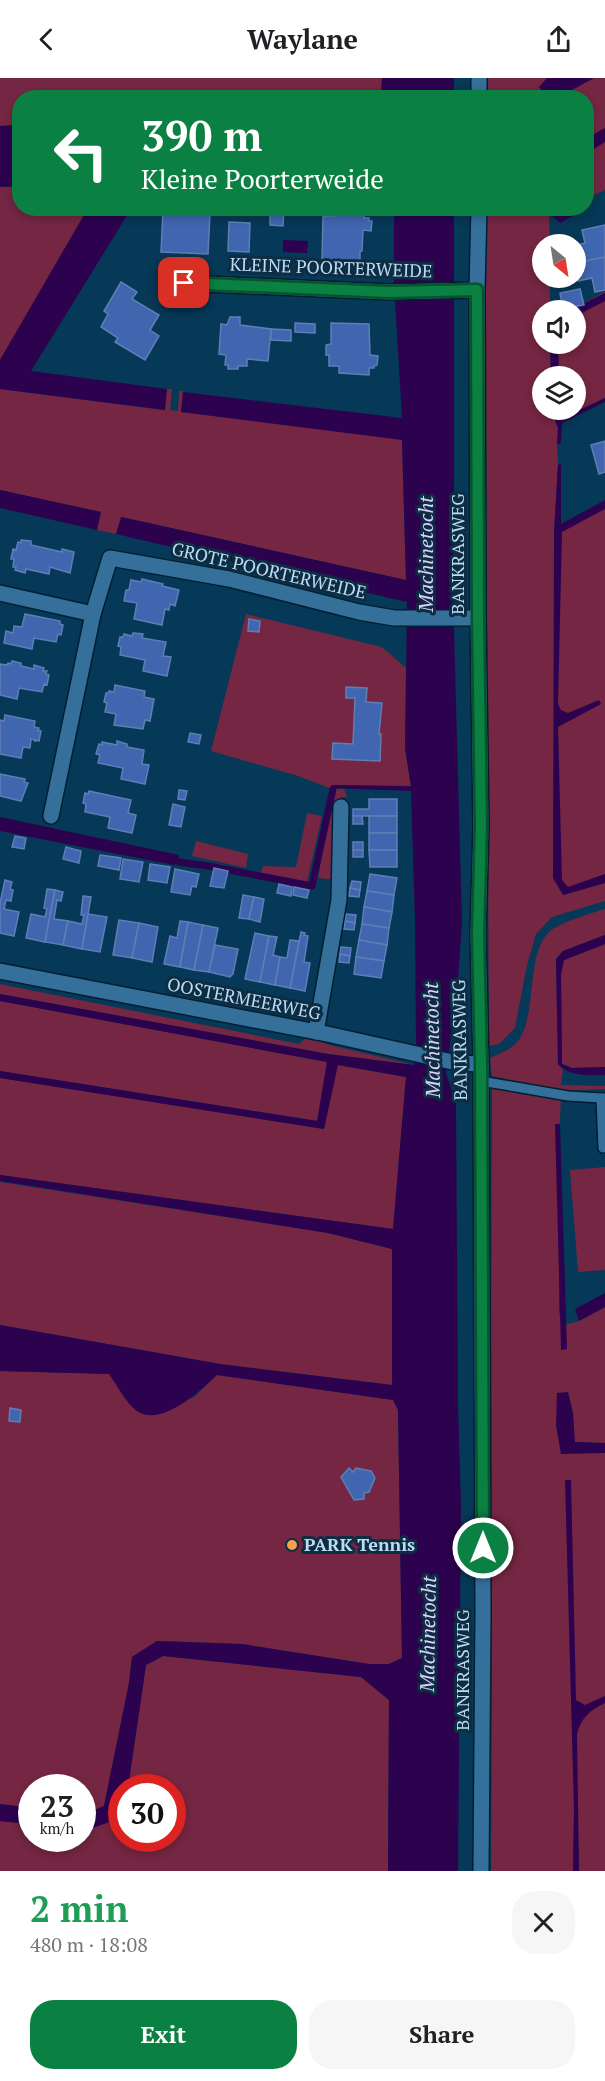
<!DOCTYPE html>
<meta charset="utf-8">
<style>
body{margin:0;font-family:"PT Serif",serif;background:#f6f6f6;color:#202124;height:100vh;display:flex;flex-direction:column;font-size:22px;white-space:nowrap}
*{box-sizing:border-box;margin:0}
p{font-size:20px;color:#757577}
.icon{flex:none;width:33px;height:33px;fill:none;stroke:currentColor;stroke-width:2;stroke-linecap:round;stroke-linejoin:round}
.map{position:relative;height:1793px;overflow:hidden}
.details{display:flex;flex-direction:column;background:#fff;flex:1}
.details>*{flex:none}
.hud{position:absolute;left:12px;top:12px;width:582px;height:126px;border-radius:24px;box-shadow:0 3px 9px #0003;background:#0b8043;color:#fff;overflow:hidden}
.needle{width:39px;rotate:150deg}
.fabs{position:absolute;left:532px;top:156px;display:grid;gap:12px}
.fabs a{display:grid;place-items:center;width:54px;height:54px;border-radius:50%;background:#fff;box-shadow:0 3px 9px #0003;font-size:30px}
.speed{position:absolute;left:18px;top:1696px;display:flex;gap:12px;font-size:30px;font-weight:700;text-align:center}
.speed>*{display:grid;place-content:center;width:78px;height:78px;border-radius:50%;background:#fff;box-shadow:0 3px 9px #0003;line-height:1}
.speed small{font-size:15px;font-weight:400}
.speed .limit{border:9px solid #d22;background:#fff;color:#111}
.pin{position:absolute;display:grid;place-items:center;width:51px;height:51px;color:#fff;margin:-26px;border-radius:12px;box-shadow:0 3px 9px #0006}
.me{position:absolute;width:66px;margin:-33px;rotate:0deg;stroke-linejoin:round;filter:drop-shadow(0 0 4px #0008)}
.turn{display:flex;align-items:center;gap:21px;height:126px;padding:0 30px;font-size:27px}
.turn .icon{width:78px;height:78px;stroke-width:2.5}
.turn b{display:block;font-size:42px;line-height:51px}
.round{display:grid;place-items:center;flex:none;width:63px;height:63px;border-radius:24px;background:#f6f6f6}
.headline{display:flex;align-items:center;justify-content:space-between;height:102px;padding:0 30px}
h1{font-size:36px;font-weight:700;line-height:45px;color:#1e9e55}
.primary-button{display:flex;gap:12px;margin-top:auto;padding:12px 30px}
.primary-button a{flex:1;height:69px;border-radius:24px;background:#0b8043;color:#fff;font-size:24px;font-weight:700;line-height:69px;text-align:center}
.primary-button a+a{background:#f6f6f6;color:#202124}
header{display:flex;justify-content:space-between;align-items:center;height:78px;padding:0 30px;background:#fff;font-size:27px;font-weight:700}
.map>svg:first-child{display:block}
.green{fill:#752642}
.water{fill:#2c024f}
.lines{fill:none;stroke-linecap:round;stroke-linejoin:round}
.stream{stroke:#2c024f;stroke-width:7}
.building{fill:#4066b0;stroke:#607eb5;stroke-width:1.5}
.lane-casing{stroke:#001f33;stroke-width:12}
.street-casing{stroke:#001f33;stroke-width:18}
.lane{stroke:#34709a;stroke-width:9}
.street{stroke:#34709a;stroke-width:15}
.route-casing{stroke:#07532c;stroke-width:15}
.route{stroke:#0b8043;stroke-width:10}
.poi-dot{fill:#f8a04b;stroke:#0d2d43;stroke-width:2}
.labels{text-anchor:middle;stroke-width:6;stroke-linejoin:round;paint-order:stroke}
.street-label{font-size:18px;fill:#bddbf3;stroke:#0d2d43}
.poi-label{font-size:18px;font-weight:bold;fill:#bddbf3;stroke:#0d2d43;text-anchor:start}
.water-label{font-size:20px;font-style:italic;fill:#e0d0fb;stroke:#0d2d43}
</style>
<header><svg class="icon" aria-label="back" viewBox="0 0 24 24"><path d="M15 5l-7 7 7 7"/></svg>Waylane<svg class="icon" aria-label="share" viewBox="0 0 24 24"><path d="M12 15V3M7 8l5-5 5 5M5 13v7h14v-7"/></svg></header>
<div class="map">
<svg width="605" height="1793" viewBox="0 0 605 1793">
<rect width="100%" height="100%" fill="#063857"/>
<!-- green -->
<g class="green">
<path d="M0,0h382l-1,20h-361l-1,27 -19,1z"/>
<path d="M485,0h62l-3,14 3,5h-62z"/>
<path d="M594,0h11v53l-18,9 -1,-42h-20l4,-7z"/>
<path d="M605,54v58l-18,8 -1,-55z"/>
<path d="M19,108l1,22 68,1 -88,151v-173z"/>
<path d="M485,131h76l-12,4 1,31h-7v34h7v32h-7v34h7l1,32h-8v34h8l7,18 -1,16 1,21 -4,66 51,-27v371l-42,20 42,-12v18l-53,16 -16,17 -9,31 -12,63 -16,16 -10,2z"/>
<path d="M605,214v106l-38,18 -7,-2 -1,-4h17v-34h-20l-4,-32h24v-34h-6z"/>
<path d="M0,311l164,21 3,-21h5l-2,21 8,1 1,-20h4l-1,21 220,27 4,141 -284,-63 -6,17 -19,-4 3,-18 -100,-22z"/>
<path d="M246,536l136,33 24,21 -1,80 6,39 -79,-2 -2,3 -32,-12 -87,-25z"/>
<path d="M336,711h8l3,8h-7l-4,83 -18,-2 9,-53z"/>
<path d="M307,735l15,3 -15,66 -46,-9 2,-7 33,1z"/>
<path d="M196,763l52,13 -2,14 -54,-12z"/>
<path d="M605,831v26l-42,16 -7,8 2,105 5,6 -2,15 44,1v3l-42,2 -71,-15 -2,-18c10,-5 24,-9 30,-20 17,-28 6,-83 29,-106 9,-9 43,-19 56,-23z"/>
<path d="M605,866v123l-33,1 -10,-4 -1,-90 3,-14z"/>
<path d="M0,906l299,60 8,-7 23,8 84,20 -86,-11 -328,-60z"/>
<path d="M0,923l327,61 -9,59 -318,-50z"/>
<path d="M337,987l69,12 -13,152 -393,-54v-97l324,51z"/>
<path d="M492,1011l69,10 -2,38v175l7,30 -1,-17 14,-4 26,-14v136l-30,-1 30,10v419h-26l-13,-391 8,328 -1,63h-82c2,-261 -1,-521 1,-782z"/>
<path d="M605,1089v103l-27,2 -8,-102z"/>
<path d="M0,1104l328,51 64,16v136l-172,-21 -220,-39z"/>
<path d="M0,1293l109,3 28,37 56,-13 24,-23 176,25 5,10 4,248 -13,6h-20l-127,-20 -85,-3 -25,16 -3,26 -25,123 -21,9 -1,-27h-50l-1,20 -31,-4z"/>
<path d="M163,1578l198,21 28,23 -1,171h-388v-50l31,3 1,15h50l1,-10h5l25,-8 8,-13 1,31h50v-51h-44l18,-123z"/>
</g>
<!-- water -->
<g class="water">
<path d="M382,0h72v19h-73z"/>
<path d="M547,0h47l-24,13 -4,6 -19,1 -8,-11z"/>
<path d="M19,47v61l-19,1v-61z"/>
<path d="M605,50v14l-18,11v-15z"/>
<path d="M88,130l43,1 -100,162 136,18 -2,21 -165,-21v-29z"/>
<path d="M561,130h24v1l-25,14 -11,-10z"/>
<path d="M394,131h60v421l8,294 -5,68 -11,81 10,29 2,304 3,100 -3,365h-70l1,-171 -28,-23 -198,-21 -17,9 -18,123h-6c-1,20 0,30 -21,37 -6,2 -12,4 -18,4v-14l21,-9 25,-123 3,-26 25,-16 85,3 127,20h20l13,-6 -4,-248 -5,-10 -176,-25c-16,15 -56,53 -80,36 -11,-8 -20,-26 -28,-37l-109,-3v-46l220,39 172,21v-136l-64,-16 -328,-52v-6l393,54 13,-152 -68,-12 -14,64 -324,-51v-7l317,50 10,-59 -327,-61v-7l328,60 86,11 2,-21 -1,-122 -4,-131 -81,-3 2,-3 79,1 -6,-38 2,-146 -291,-68 5,-17 285,63 -4,-140 -221,-28 2,-20 219,26 -8,-135z"/>
<path d="M283,162l25,1 -1,12 -24,-1z"/>
<path d="M605,215v8l-29,15v-6h-6z"/>
<path d="M550,266h8l1,32h-8z"/>
<path d="M605,320v4l-43,21 -1,20 -4,1 1,-16 -7,-18h8l1,4 7,2z"/>
<path d="M561,386v60l44,-24v9l-43,23 -4,172 3,6 7,3 31,-13 2,4 -43,23 4,153 6,7 37,-13v9l-42,12 -10,-17 1,-346 4,-67z"/>
<path d="M0,412l101,22 -4,18 -97,-22z"/>
<path d="M0,739l179,38v7l-5,3 -174,-34z"/>
<path d="M605,857v9l-41,16 -3,14 1,90 10,4 33,-1v8c-15,0 -36,2 -47,-11l-2,-105 7,-8z"/>
<path d="M555,1046h5l7,225 -6,1z"/>
<path d="M605,1215v14l-26,14 -4,-12z"/>
<path d="M568,1314l5,21 2,29 30,1v10l-44,1 -5,-28 1,-33z"/>
<path d="M565,1402h6l5,220 9,5 20,-9v7c-15,7 -24,15 -28,31l2,137h-6l1,-63z"/>
<path d="M0,1726l31,4v16l-31,-3z"/>
</g>
<g class="lines">
<!-- stream -->
<path class="stream" d="M179,784l29,4 104,20 21,-97"/>
</g>
<!-- building -->
<g class="building">
<path d="M270,130h14l-1,18 -13,-1z"/>
<path d="M334,130h30v10h5v3h3l-1,10 -8,-1 -1,21h-2v11l-38,-3 1,-43h11z"/>
<path d="M163,132l47,3 -2,41 -47,-2z"/>
<path d="M229,144l21,1 -1,29 -21,-1z"/>
<path d="M605,147v32l-29,6v-18l9,-2 -3,-13z"/>
<path d="M605,179v33l-10,2 -3,-14 -14,3 -2,-18z"/>
<path d="M121,204l16,10 -5,7 27,16 -9,15 9,6 -14,24 -30,-18 3,-4 -17,-11 7,-13 -4,-3z"/>
<path d="M580,211l4,16 -21,4 -3,-16z"/>
<path d="M230,239h10v8l31,4 -3,32 -21,-2v7h-9v3h-10v-4h-3l1,-10 -7,-1 2,-30 6,1z"/>
<path d="M295,245l20,1v9l-20,-1z"/>
<path d="M331,245l38,1 1,31 8,1 -1,9 -3,1v2h-5v7l-30,-2v-7h-10v-11h-3v-10l5,-1z"/>
<path d="M271,251l20,1v11l-20,-1z"/>
<path d="M605,363v31l-6,2 -8,-29z"/>
<path d="M21,462l10,1v4l31,7v-3l12,3 -4,21 -20,-6 -1,7 -23,-5 -1,4 -10,-3 1,-3h-3l1,-8h-3l2,-10 3,1 2,-8 3,1z"/>
<path d="M142,501l21,5 -1,2 17,4 -4,16 -5,-2 -1,6 -4,-1 -3,16 -28,-6 3,-16 -13,-2 2,-11h3l2,-10 10,2z"/>
<path d="M25,536l35,7v3l3,1 -2,10 -3,-1 -2,8 -22,-4 -2,11 -28,-6 2,-12 7,2 1,-7 8,1z"/>
<path d="M249,541l11,2 -1,11 -11,-1z"/>
<path d="M133,555l10,1 -1,4 24,4 -3,14 8,1 -4,19 -24,-5 2,-11 -25,-5 1,-8 -3,-1 2,-9h3l1,-3 8,2z"/>
<path d="M12,583l9,2v3l13,3v-4l10,3 -1,3h4l-1,3 3,1 -2,10 -3,-1 -2,8 -23,-4 -2,11 -17,-4v-31l7,1 1,-2 3,1z"/>
<path d="M115,607l30,6 -1,6 10,2 -4,22 -5,-1 -2,9 -29,-4 2,-11 -11,-2 2,-9 -3,-1 2,-9h3v-2l5,1z"/>
<path d="M346,609l21,1 -1,14 16,1 -3,31h2l-1,27 -48,-2 1,-16 20,1 2,-46h-9z"/>
<path d="M5,637l30,6 -1,6 5,1 -1,3h3l-2,10 -3,-1 -1,2v-2l-4,-1 -1,9 -7,-1 -2,11 -21,-4v-34l4,1z"/>
<path d="M190,655l11,2 -2,9 -11,-2z"/>
<path d="M117,663l10,3v3l17,3 -2,14 7,1 -4,19 -24,-5 2,-11 -25,-5 2,-8 -4,-1 3,-10 3,1v-3l15,3z"/>
<path d="M0,696l25,5 -1,3 4,1 -7,18 -21,-5z"/>
<path d="M179,712l8,1 -2,9 -7,-1z"/>
<path d="M89,713l42,9 -3,13 8,2 -4,18 -24,-5 2,-11 -25,-5 1,-8 -3,-1 2,-10 3,1z"/>
<path d="M369,721h28v17h-44v-7h16z"/>
<path d="M173,726l12,3 -4,20 -12,-2z"/>
<path d="M353,738h9l1,8h-10z"/>
<rect x="369" y="738" width="28" height="17"/>
<rect x="369" y="755" width="28" height="17"/>
<path d="M15,758l11,2 -2,11 -12,-2z"/>
<rect x="353" y="764" width="10" height="8"/>
<path d="M66,769l15,4 -2,12 -16,-4z"/>
<rect x="353" y="772" width="10" height="7"/>
<path d="M369,772h28v17h-27z"/>
<path d="M100,777l21,3 -2,12 -21,-4z"/>
<path d="M123,781l20,3 -4,20 -19,-3z"/>
<path d="M150,786l20,3 -3,16 -19,-3z"/>
<path d="M214,790l14,3 -4,17 -14,-2z"/>
<path d="M175,791l24,5 -3,13 -4,-1 -2,9 -19,-3z"/>
<path d="M370,796l27,4 -3,17 -27,-4z"/>
<path d="M5,802l7,2 -2,7 3,1 -2,11 -5,-1 -2,9 15,3 -5,24 -14,-3v-30z"/>
<path d="M352,803l9,1 -1,8 -10,-2z"/>
<path d="M279,806l13,3 -1,9 -14,-3z"/>
<path d="M294,809l15,3 -2,8 -14,-3z"/>
<path d="M350,810l10,2 -1,7 -10,-1z"/>
<path d="M47,811l8,1 -10,52 -19,-4 5,-24 14,3 2,-8 -3,-1z"/>
<path d="M55,812l8,2 -2,9 -4,-1 -3,19 14,2 -5,24 -18,-3z"/>
<path d="M367,813l27,4 -2,17 -28,-5z"/>
<path d="M243,817l11,2 -5,22 -10,-1z"/>
<path d="M83,818l8,1 -9,52 -19,-4 5,-24 14,3 2,-9h-3z"/>
<path d="M254,819l10,2 -4,23 -11,-3z"/>
<path d="M364,829l28,5 -3,16 -27,-4z"/>
<path d="M88,836l19,3 -7,35 -18,-3z"/>
<path d="M346,836l10,1 -1,8 -10,-2z"/>
<path d="M119,842l20,3 -7,35 -19,-3z"/>
<path d="M180,843l8,1 -8,45 -16,-3 6,-28 7,2z"/>
<path d="M345,843l10,2 -1,7 -10,-1z"/>
<path d="M188,844l15,3 -9,45 -14,-3z"/>
<path d="M139,845l19,4 -6,35 -20,-4z"/>
<path d="M362,846l27,4 -2,17 -28,-5z"/>
<path d="M203,847l15,3 -9,44 -15,-2z"/>
<path d="M301,854l4,1 -1,2 4,1 -4,26 6,1 -5,28 -15,-3z"/>
<path d="M255,855l14,3 -9,46 -15,-3z"/>
<path d="M269,858l8,1 -4,18 7,2 -5,28 -15,-3z"/>
<path d="M290,862l9,1 -9,47 -15,-3 5,-28 7,1z"/>
<path d="M359,862l28,5 -3,16 -28,-4z"/>
<path d="M215,867l23,4 -5,25 -3,3 -21,-5z"/>
<path d="M341,869l10,1 -1,8 -10,-2z"/>
<path d="M340,876l10,2 -1,7 -10,-1z"/>
<path d="M356,879l28,4 -3,17 -27,-4z"/>
<path d="M10,1330l11,2 -1,12 -11,-1z"/>
<path d="M349,1390l4,4 3,-4 15,3 4,7 -6,14 -5,1v6l-10,1 -13,-23z"/>
</g>
<g class="lines">
<defs>
<g id="lane">
<path d="M481,1003l87,15 33,2"/>
<path d="M603,1070l-2,-50h4"/>
</g>
<g id="street">
<path d="M479,0v20"/>
<path d="M479,130l-2,82 1,328 3,208 -3,108 3,130 2,550 -2,257"/>
<path d="M184,205l205,9 88,-2"/>
<path d="M0,515l93,21"/>
<path d="M51,738l42,-202 17,-56 119,21 130,33 35,6h84"/>
<path d="M0,893l327,63 130,29 24,1"/>
<path d="M316,954l23,-132 2,-93"/>
</g>
</defs>
<!-- lane casing -->
<use href="#lane" class="lane-casing"/>
<!-- street casing -->
<use href="#street" class="street-casing"/>
<!-- lane -->
<use href="#lane" class="lane"/>
<!-- street -->
<use href="#street" class="street"/>
</g>
<g class="lines">
<defs>
<path id="route" d="M184,205l205,9 88,-2 1,328 3,208 -3,108 3,130 2,484"/>
</defs>
<!-- route casing -->
<use href="#route" class="route-casing"/>
<!-- route -->
<use href="#route" class="route"/>
</g>
<!-- markers -->
<circle class="poi-dot" cx="292" cy="1467" r="6"/>
<g class="labels">
<!-- street labels -->
<g class="street-label">
<text transform="translate(331 190) rotate(2)" y="6">KLEINE POORTERWEIDE</text>
<text transform="translate(458 476) rotate(-90)" y="6">BANKRASWEG</text>
<text transform="translate(269 493) rotate(13)" y="6">GROTE POORTERWEIDE</text>
<text transform="translate(244 921) rotate(11)" y="6">OOSTERMEERWEG</text>
<text transform="translate(460 962) rotate(-91)" y="6">BANKRASWEG</text>
<text transform="translate(463 1592) rotate(-90)" y="6">BANKRASWEG</text>
</g>
<!-- poi labels -->
<g class="poi-label">
<text x="304" y="1473">PARK Tennis</text>
</g>
<!-- water labels -->
<g class="water-label">
<text transform="translate(426 476) rotate(-90)" y="7">Machinetocht</text>
<text transform="translate(432 962) rotate(-91)" y="7">Machinetocht</text>
<text transform="translate(428 1556) rotate(-89)" y="7">Machinetocht</text>
</g>
</g>
</svg>
<div class="fabs">
<a><svg class="needle" viewBox="-14 -14 28 28"><path d="M0-13l5 13h-10z" fill="#e53935"/><path d="M0 13l5-13h-10z" fill="#757577"/></svg></a>
<a><svg class="icon" aria-label="sound" viewBox="0 0 24 24"><path d="M4 9h4l5-4v14l-5-4H4zM17 9q2 3 0 6"/></svg></a>
<a><svg class="icon" aria-label="layers" viewBox="0 0 24 24"><path d="M12 4l9 5-9 5-9-5zM3 14l9 5 9-5"/></svg></a>
</div>
<div class="speed"><div>23<small>km/h</small></div><div class="limit">30</div></div>
<div class="pin" style="left:184px;top:205px;background:#d93025"><svg class="icon" aria-label="arrive" viewBox="0 0 24 24"><path d="M6 21V4h12l-3 4 3 4H6"/></svg></div>
<svg class="me" style="left:483px;top:1470px" viewBox="-20 -20 40 40"><circle r="17" fill="#0b8043" stroke="#fff" stroke-width="3"/><path d="M0-11L8 9 0 5-8 9z" fill="#fff"/></svg>
<div class="hud">
<div class="turn"><svg class="icon" aria-label="left" viewBox="0 0 24 24"><path d="M17 20v-9H6M10 6l-5 5 5 5"/></svg><div><b>390 m</b>Kleine Poorterweide</div></div>
</div>
</div>
<section class="details">
<div class="headline"><div><h1>2 min</h1><p>480 m · 18:08</p></div><a class="round"><svg class="icon" aria-label="close" viewBox="0 0 24 24"><path d="M6 6l12 12M18 6L6 18"/></svg></a></div>
<div class="primary-button"><a>Exit</a><a>Share</a></div>
</section>
